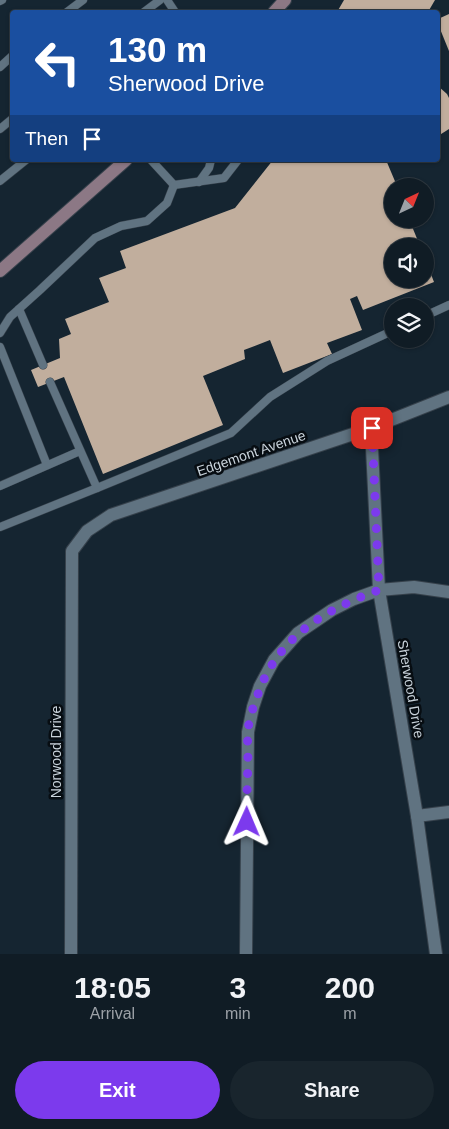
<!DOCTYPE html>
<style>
body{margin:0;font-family:Helvetica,sans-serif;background:#19252d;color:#f1f3f6;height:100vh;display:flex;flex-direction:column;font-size:19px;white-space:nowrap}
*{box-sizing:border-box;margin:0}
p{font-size:16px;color:#9ca1a7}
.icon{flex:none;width:28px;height:28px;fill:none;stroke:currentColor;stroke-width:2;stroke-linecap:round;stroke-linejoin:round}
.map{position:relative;height:954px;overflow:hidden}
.sheet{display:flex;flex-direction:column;background:#101c25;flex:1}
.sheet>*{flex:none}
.banner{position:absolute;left:10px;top:10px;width:430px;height:152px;border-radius:5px;box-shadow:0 1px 4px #0004,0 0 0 1px #303a42;background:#1a4fa0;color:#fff;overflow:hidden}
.needle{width:32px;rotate:43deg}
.fabs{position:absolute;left:384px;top:178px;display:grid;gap:10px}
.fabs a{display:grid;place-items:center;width:50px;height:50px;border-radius:50%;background:#101c25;box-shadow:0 1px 4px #0004,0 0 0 1px #303a42;font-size:25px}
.pin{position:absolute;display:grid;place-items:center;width:42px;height:42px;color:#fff;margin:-21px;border-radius:10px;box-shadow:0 2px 8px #0006}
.me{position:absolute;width:55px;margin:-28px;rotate:1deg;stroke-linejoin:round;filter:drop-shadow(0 0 4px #0008)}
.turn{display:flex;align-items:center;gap:18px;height:105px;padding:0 15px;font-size:22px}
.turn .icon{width:65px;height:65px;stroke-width:2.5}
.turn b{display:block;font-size:35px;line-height:42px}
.then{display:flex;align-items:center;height:48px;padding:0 15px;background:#0003;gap:10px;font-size:19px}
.eta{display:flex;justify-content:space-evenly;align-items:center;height:85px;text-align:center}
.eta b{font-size:30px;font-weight:800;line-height:35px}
.button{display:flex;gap:10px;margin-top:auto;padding:10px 15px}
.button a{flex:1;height:58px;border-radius:30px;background:#7c3aed;color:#fff;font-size:20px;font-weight:800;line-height:58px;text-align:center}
.button a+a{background:#19252d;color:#f1f3f6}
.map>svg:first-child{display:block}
.building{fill:#c1ae9d}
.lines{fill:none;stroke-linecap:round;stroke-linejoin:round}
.service-casing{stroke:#36414b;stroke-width:9}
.minor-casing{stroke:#36414b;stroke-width:14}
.secondary-casing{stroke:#36414b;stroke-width:14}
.service{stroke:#607381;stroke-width:8}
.minor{stroke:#607381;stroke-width:12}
.secondary{stroke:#8c7885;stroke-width:12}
.route{stroke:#7c3aed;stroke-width:9;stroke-dasharray:0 16.2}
.labels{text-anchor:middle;stroke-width:5;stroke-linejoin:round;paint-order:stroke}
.street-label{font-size:14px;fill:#c9d3db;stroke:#070d12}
</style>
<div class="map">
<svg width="449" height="954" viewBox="0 0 449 954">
<rect width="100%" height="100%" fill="#152531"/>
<!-- building -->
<g class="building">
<path d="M344,0h91l-7,12h-91z"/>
<path d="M449,14v37l-11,-27v-5z"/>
<path d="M438,86l9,8 2,4v31l-11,7z"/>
<path d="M273,160h113l11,26h-5v33h17l11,27h-28v33h33v-20l9,23 -71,28 -6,-14 -7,3 12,31 -35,13 5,11 -49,19 -13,-33 -26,10 1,9 -42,17 20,49 -120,49 -39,-97 -26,10 -7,-17 29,-12 -1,-19 12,-5 -6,-15 44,-17 -10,-24 27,-10 -6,-17 115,-43z"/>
</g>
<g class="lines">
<defs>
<g id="service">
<path d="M167,0l8,12"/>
<path d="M0,1l2,-1"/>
<path d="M67,12l16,-12"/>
<path d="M144,12l16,-12"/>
<path d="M0,67l12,-11"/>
<path d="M0,129l12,-10"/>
<path d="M151,160l23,25"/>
<path d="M0,181l26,-21"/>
<path d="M199,182l10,-14 2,-8"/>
<path d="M174,185l50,-7 14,-18"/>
<path d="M19,309l24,56"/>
<path d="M425,316l24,-11"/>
<path d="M0,333l10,-16 30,-27 55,-52 26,-12 26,-5 20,-18 7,-18"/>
<path d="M0,347l47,118"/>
<path d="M0,486l80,-35"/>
<path d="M97,488l134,-55 39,-36 57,-36 65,-30"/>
<path d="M0,527l97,-39 -47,-106"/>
</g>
<g id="minor">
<path d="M371,428l8,162 38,226 19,138"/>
<path d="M417,816l32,-4"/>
<path d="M71,954l1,-403 15,-20 24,-16 260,-87 78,-31"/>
<path d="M246,954l2,-222 5,-25 7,-21 14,-26 24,-27 34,-23 22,-11 25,-9 35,-3 35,5"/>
</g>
<g id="secondary">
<path d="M274,12l11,-12"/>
<path d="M0,271l126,-111"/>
</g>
</defs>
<!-- service casing -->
<use href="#service" class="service-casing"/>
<!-- minor casing -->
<use href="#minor" class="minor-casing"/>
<!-- secondary casing -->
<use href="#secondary" class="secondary-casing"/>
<!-- service -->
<use href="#service" class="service"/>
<!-- minor -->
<use href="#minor" class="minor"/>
<!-- secondary -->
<use href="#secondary" class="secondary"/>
</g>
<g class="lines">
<!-- route -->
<path class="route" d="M247,822c0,-19 0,-38 1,-58 0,-10 -1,-20 0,-30 0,-13 5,-26 9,-37 19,-59 67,-87 122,-107l-7,-162"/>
</g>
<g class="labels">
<!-- street labels -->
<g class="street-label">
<text transform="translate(251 453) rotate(-19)" y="5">Edgemont Avenue</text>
<text transform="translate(411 689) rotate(80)" y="5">Sherwood Drive</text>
<text transform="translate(56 752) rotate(-90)" y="5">Norwood Drive</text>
</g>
</g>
</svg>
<div class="fabs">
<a><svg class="needle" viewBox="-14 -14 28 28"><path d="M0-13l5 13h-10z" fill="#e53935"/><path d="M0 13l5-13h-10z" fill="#9ca1a7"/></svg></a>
<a><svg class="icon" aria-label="sound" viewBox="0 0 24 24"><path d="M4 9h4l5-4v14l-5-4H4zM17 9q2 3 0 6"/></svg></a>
<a><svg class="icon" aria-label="layers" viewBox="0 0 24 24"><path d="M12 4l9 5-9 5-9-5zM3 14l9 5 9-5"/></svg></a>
</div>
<div class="pin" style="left:372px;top:428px;background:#d93025"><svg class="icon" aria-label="arrive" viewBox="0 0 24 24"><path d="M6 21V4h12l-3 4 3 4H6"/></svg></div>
<svg class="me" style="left:247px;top:822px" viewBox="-20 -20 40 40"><path d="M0-17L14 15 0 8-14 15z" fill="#7c3aed" stroke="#fff" stroke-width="4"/></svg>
<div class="banner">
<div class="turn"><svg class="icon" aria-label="left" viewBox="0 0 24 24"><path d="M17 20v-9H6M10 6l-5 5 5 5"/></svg><div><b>130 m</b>Sherwood Drive</div></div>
<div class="then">Then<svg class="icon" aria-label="arrive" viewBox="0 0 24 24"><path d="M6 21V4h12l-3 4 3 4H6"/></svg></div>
</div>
</div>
<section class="sheet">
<div class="eta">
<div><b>18:05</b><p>Arrival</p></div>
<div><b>3</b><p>min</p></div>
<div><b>200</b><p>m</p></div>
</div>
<div class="button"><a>Exit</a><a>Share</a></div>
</section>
